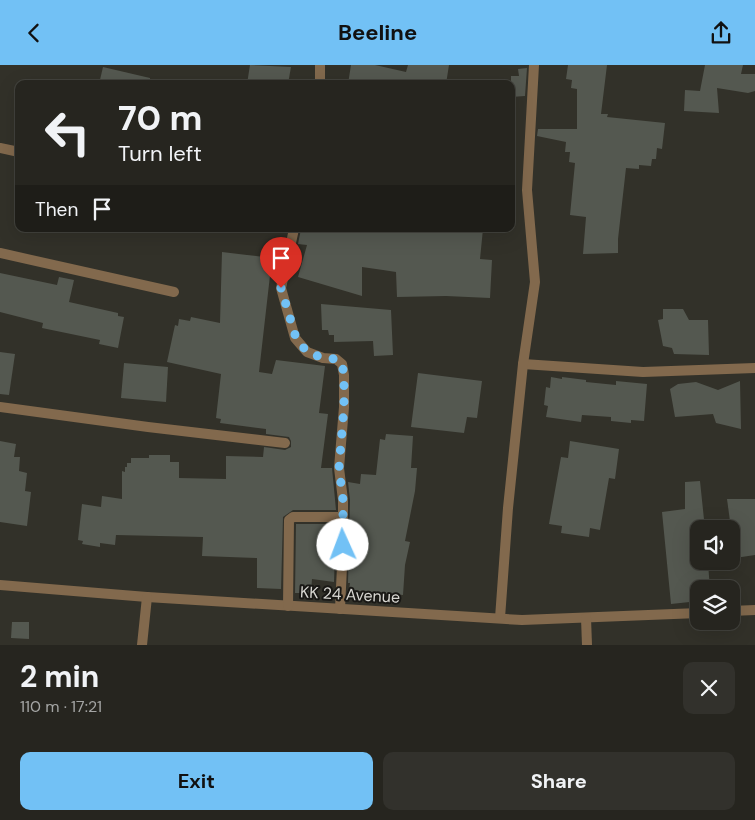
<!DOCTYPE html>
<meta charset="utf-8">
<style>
body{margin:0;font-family:"DM Sans",sans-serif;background:#32312c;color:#f1f3f6;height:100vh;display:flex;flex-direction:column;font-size:19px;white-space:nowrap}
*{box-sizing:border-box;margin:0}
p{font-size:16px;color:#a4a5a4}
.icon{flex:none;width:28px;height:28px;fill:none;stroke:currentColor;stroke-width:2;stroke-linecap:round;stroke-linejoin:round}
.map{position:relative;height:580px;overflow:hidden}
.side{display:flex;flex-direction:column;background:#26251f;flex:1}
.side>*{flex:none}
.guide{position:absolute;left:15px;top:15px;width:500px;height:152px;border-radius:10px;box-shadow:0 5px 20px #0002,0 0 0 1px #42423d;background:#26251f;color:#f1f3f6;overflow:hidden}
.buttons{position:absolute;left:690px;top:455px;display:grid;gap:10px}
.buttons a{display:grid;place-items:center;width:50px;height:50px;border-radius:10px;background:#26251f;box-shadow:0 5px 20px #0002,0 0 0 1px #42423d;font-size:25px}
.pin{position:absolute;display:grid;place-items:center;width:42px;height:42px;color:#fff;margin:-51px -21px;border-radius:50% 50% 50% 0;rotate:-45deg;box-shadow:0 0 5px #0007}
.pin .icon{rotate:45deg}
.me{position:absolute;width:55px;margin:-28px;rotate:358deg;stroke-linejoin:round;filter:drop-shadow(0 0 4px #0008)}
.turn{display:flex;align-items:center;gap:18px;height:105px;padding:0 20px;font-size:22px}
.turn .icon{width:65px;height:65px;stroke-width:2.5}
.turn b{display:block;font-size:35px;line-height:42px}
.then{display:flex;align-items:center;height:48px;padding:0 20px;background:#0003;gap:10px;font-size:19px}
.round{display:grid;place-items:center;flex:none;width:52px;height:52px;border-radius:10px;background:#32312c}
.overview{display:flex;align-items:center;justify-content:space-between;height:85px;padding:0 20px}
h1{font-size:30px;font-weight:700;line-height:38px}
.primary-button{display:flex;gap:10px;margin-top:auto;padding:10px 20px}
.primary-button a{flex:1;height:58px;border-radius:10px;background:#72c1f5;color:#111;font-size:20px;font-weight:700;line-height:58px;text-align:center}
.primary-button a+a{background:#32312c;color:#f1f3f6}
header{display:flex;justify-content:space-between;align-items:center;height:65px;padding:0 20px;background:#72c1f5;color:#111;font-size:22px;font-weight:700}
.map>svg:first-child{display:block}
.building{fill:#545850}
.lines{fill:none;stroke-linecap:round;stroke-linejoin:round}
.minor{stroke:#82694d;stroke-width:10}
.route{stroke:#72c1f5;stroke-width:9;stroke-dasharray:0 16.2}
.labels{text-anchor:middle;stroke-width:4;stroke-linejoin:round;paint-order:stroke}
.street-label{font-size:16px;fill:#d8d7d2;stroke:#191815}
</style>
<header><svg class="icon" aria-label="back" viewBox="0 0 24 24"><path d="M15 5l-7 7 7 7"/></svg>Beeline<svg class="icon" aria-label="share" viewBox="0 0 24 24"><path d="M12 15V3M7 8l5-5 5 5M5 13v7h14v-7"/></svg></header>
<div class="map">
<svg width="755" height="580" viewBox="0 0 755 580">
<rect width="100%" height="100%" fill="#323129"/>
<!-- building -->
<g class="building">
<path d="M250,0l41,2 -3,17h-41z"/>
<path d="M351,0h24l31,7 2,-7h41l-3,19h-98z"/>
<path d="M568,0h39l-6,49h7l-1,3 58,6 -3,26 -5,-1 -1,11h-4l-1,7 -12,-1v4l-13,-1 -8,71v14l-35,1 3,-37 -16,-2 5,-52 -6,-1 1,-10h-5l1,-10 -29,-6 1,-7h39v-40l-6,-1 1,-8 -6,-1z"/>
<path d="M705,0h38l-2,9h14v17l-7,2 -31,-5 2,25 -35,-2 1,-21 15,1z"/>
<path d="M103,2l47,11v6h-51z"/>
<path d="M527,3l-2,28 -14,1v-21h8l-1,-7z"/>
<path d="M301,164h182l-3,30 12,1 -2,38 -44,-2 -49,1 -1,-25 -13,-2 -21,-3v29l-64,-19 9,-32 -9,-1z"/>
<path d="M222,187l50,6 -13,114 13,2 4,-14 49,6 -6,47 9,1 -7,54h11l4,42h-43l-10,7 -2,73v-1l-24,-1v-30l-55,-2 1,-19 -87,-2 -1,10 -15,-2v4l-18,-3 1,-3 -5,-1 4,-36 19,3 1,-11 20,3v-28l3,1v-5h2v-4h4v-5h18v-3h21v7h9v16l47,1v-23l37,1 1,-10 21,3 6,-3v-6l-2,-4 -23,-3v-5l-46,-6 1,-4 -5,-1 5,-44 -54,-12 8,-37 3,1 1,-7 11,2 1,-4 29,6z"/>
<path d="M0,208l57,12 2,-8 15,3 -5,22 49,11v3l6,1 -6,31 -19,-4 1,-4 -58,-12 1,-5 -43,-11z"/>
<path d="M321,239l70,6 2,45 -19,1 -1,-15 -39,1v-7h-5l-1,-5h-6z"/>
<path d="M663,244h20l6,11h19l1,35 -35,-1 -2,-6 -9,-2 -5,-26 5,-1z"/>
<path d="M0,287l15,2 -6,41 -9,-1z"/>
<path d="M124,298l44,4 -2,35 -45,-4z"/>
<path d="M418,308l64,8 -5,37 -10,-1 -3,16 -53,-6z"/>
<path d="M551,312l11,2v-2l24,3v2l30,3v-4l31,3 -3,37 -13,-1v3l-20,-2v-4l-29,-2 -1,7 -35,-5 2,-11 -4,-1 2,-18 4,1z"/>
<path d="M740,316l1,48 -25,-6 -3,-9 -38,3 -5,-28 8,-5 18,-2 22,8z"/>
<path d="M386,369l27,2 -2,32h6l-2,23 -10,50 5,1 -5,23 -2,30 -54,-5 1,-7h-2l2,-83 -2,-18 12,2 1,-10 15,1 4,-36 5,1z"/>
<path d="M0,376l16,3 -2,13h6l-1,14 8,2 -2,18 6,1 -4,34 -27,-4z"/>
<path d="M570,376l49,8 -4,30 -6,-1 -9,52 -10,-2 -1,9 -28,-4 1,-7 -13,-2 12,-67 7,1z"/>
<path d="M700,416l5,48h-6v35l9,-1 2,26h-11v12l-28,3 -9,-92 23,-3v-27z"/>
<path d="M727,434h28v56l-20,3z"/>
<path d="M296,459h40l-2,58 -22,-3 -1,14h-16z"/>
<path d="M12,557h17v17l-18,-1z"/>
</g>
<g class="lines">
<!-- minor -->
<g class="minor">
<path d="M320,19v-19"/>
<path d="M0,83l19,4"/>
<path d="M294,164l-13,59 14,50 12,14 16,6 13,1 6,5 2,11v32l-5,61 4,32v45l-3,64"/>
<path d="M0,188l174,39"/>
<path d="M523,299l120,8 112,-4"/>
<path d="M0,342l148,20 137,16"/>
<path d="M0,520l147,12 375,23 177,-7"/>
<path d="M288,541l1,-86 4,-3h49"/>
<path d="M731,546l24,-1"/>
<path d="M500,553l8,-110 15,-144 12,-82 -8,-92 7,-125"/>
<path d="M586,553l1,27"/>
<path d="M142,580l5,-48"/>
</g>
</g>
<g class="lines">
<!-- route -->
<path class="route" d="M281,223l15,50 11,14 16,6 13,1 6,5 2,11v32l-5,61 4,32v45"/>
</g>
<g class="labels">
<!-- street labels -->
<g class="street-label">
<text transform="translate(350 529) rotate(3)" y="6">KK 24 Avenue</text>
</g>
</g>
</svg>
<div class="buttons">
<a><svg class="icon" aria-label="sound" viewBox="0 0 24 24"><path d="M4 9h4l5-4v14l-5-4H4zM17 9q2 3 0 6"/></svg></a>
<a><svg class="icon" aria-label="layers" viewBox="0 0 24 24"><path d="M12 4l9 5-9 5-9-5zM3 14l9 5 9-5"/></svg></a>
</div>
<div class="pin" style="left:281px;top:223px;background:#d93025"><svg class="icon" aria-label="arrive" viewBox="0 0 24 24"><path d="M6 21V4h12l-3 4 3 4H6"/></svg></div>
<svg class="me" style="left:343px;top:480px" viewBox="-20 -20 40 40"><circle r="19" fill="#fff"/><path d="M0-13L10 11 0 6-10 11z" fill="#72c1f5"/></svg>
<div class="guide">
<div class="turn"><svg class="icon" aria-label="left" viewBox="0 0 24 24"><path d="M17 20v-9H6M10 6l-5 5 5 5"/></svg><div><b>70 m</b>Turn left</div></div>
<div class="then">Then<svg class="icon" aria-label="arrive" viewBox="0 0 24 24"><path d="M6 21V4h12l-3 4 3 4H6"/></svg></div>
</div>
</div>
<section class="side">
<div class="overview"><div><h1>2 min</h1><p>110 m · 17:21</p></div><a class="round"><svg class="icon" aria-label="close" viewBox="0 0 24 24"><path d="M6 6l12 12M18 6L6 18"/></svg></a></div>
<div class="primary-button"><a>Exit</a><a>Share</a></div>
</section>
